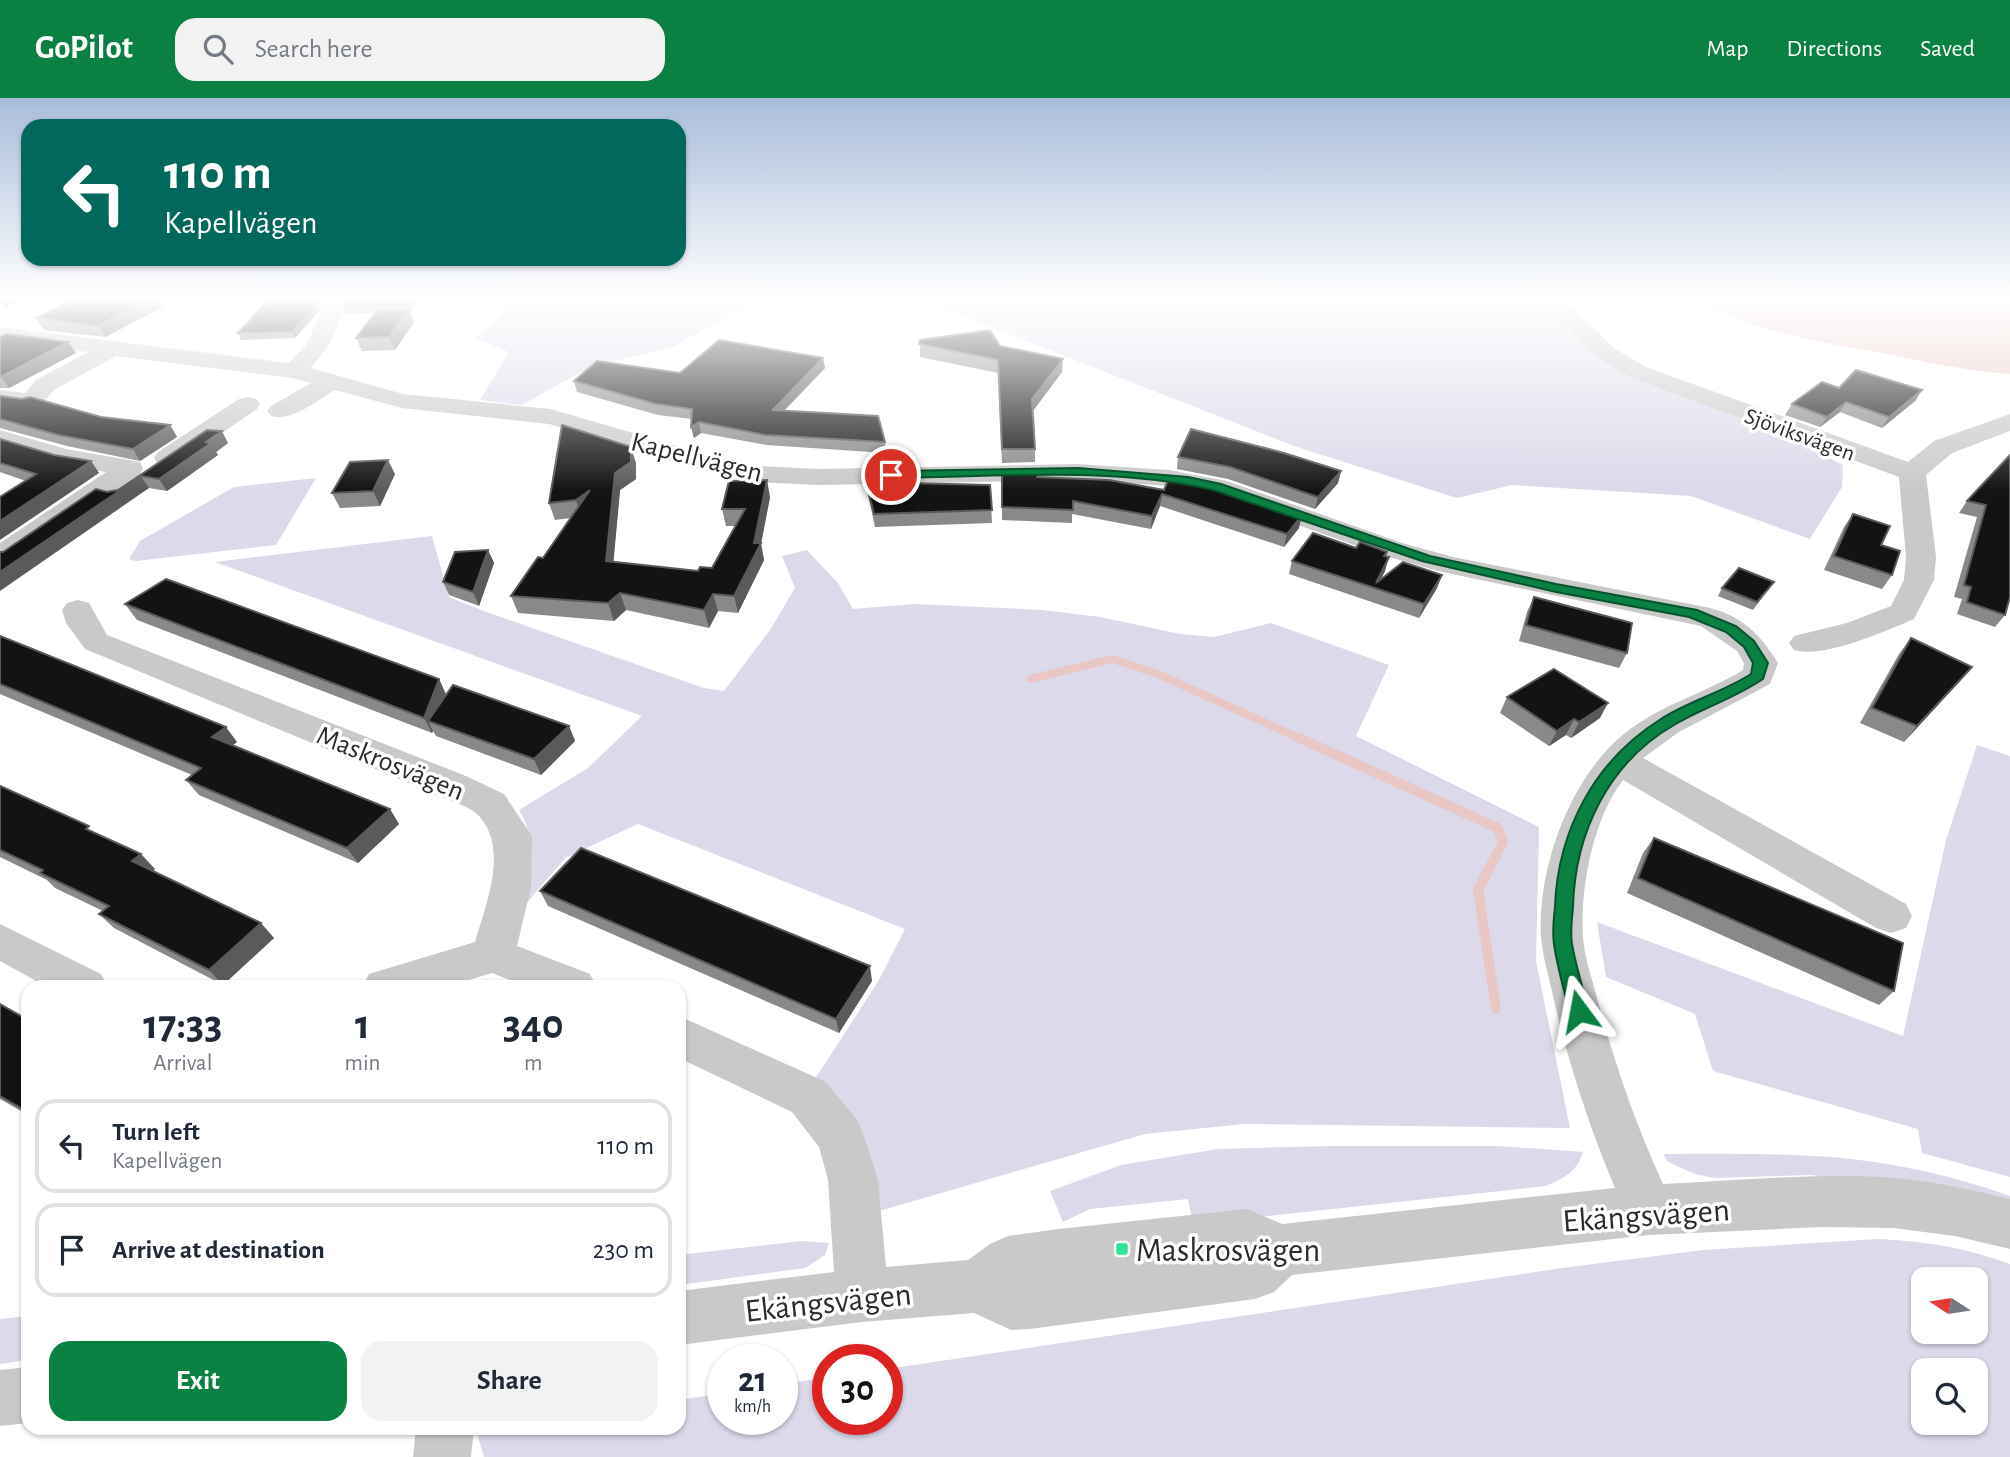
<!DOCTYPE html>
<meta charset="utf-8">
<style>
body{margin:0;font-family:"Alegreya Sans",sans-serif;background:#f2f2f3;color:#1f2937;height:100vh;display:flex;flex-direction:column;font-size:26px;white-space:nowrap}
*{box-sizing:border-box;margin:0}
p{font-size:23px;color:#747a83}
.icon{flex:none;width:38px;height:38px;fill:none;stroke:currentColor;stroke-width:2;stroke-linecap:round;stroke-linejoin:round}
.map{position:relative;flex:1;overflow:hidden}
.details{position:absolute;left:21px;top:882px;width:665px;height:455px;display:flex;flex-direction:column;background:#fff;border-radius:21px;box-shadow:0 2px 5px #0004}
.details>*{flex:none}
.guide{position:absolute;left:21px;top:21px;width:665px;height:147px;border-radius:21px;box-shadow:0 2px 5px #0004;background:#00695c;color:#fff;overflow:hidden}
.needle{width:46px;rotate:282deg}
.controls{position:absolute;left:1911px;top:1169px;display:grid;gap:14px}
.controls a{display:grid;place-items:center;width:77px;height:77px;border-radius:14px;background:#fff;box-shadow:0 2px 5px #0004;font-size:35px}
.speed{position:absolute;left:707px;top:1246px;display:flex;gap:14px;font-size:35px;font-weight:700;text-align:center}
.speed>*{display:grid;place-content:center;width:91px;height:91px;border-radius:50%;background:#fff;box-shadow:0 2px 5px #0004;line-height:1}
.speed small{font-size:18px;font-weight:400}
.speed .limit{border:10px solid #d22;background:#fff;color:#111}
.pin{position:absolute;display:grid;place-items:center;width:60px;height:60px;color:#fff;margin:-30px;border:4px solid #fff;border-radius:50%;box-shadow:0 2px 7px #0007}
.me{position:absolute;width:77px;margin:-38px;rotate:347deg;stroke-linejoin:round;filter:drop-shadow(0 0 5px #0008)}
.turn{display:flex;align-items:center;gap:24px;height:147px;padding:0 28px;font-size:32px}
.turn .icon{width:91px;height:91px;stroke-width:2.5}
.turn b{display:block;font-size:49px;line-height:60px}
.eta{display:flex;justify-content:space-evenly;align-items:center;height:119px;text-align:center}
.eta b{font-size:42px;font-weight:700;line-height:49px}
.action{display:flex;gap:14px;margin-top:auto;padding:14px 28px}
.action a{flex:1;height:80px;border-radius:21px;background:#0b8043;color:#fff;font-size:28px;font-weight:700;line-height:80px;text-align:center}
.action a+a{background:#f2f2f3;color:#1f2937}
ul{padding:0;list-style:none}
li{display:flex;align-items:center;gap:21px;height:94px;margin:0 14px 10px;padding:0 14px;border:4px solid #e0e1e3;border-radius:21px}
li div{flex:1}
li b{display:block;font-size:26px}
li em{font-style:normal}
header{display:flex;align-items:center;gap:42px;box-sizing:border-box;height:98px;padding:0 35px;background:#0b8043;color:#fff}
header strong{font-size:33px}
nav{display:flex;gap:38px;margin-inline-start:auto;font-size:24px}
.search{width:490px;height:63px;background:#f2f2f3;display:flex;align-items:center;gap:18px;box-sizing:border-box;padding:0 24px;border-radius:21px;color:#747a83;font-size:26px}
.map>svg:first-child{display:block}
.green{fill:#dbd9ea;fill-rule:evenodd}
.water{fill:#e9c7c5}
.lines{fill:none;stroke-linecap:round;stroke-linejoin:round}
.stream-far1{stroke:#e9c7c5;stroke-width:8}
.stream{stroke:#e9c7c5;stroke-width:10}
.minor{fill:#c9c9c9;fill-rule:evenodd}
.wall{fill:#898989}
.shaded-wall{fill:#5a5a5a}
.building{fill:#131313;stroke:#5a5a5a;stroke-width:2}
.route{fill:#0b8043;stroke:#07532c;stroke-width:2}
.poi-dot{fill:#30e197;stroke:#fff;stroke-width:2.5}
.labels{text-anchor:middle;stroke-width:7;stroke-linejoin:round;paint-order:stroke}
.far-street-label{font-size:23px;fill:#2c2c2c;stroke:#fff}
.street-label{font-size:28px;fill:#2c2c2c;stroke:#fff}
.near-street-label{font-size:33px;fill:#2c2c2c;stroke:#fff}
.near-poi-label{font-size:33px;fill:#2c2c2c;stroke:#fff;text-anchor:start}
</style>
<header>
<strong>GoPilot</strong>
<div class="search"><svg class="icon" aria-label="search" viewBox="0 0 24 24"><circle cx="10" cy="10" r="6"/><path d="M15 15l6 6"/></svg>Search here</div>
<nav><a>Map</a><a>Directions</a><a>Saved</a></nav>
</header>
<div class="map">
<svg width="2010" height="1359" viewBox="0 0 2010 1359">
<rect width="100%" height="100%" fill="#fff"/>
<!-- green -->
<g class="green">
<path d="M500,202h257l-84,47 -83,20 -68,38 -42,-5 29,-48 -33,-14 31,-27 -13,-9z"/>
<path d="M922,202h623l54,53 169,73 75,39 -1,22 -32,52 -119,-43 -179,-11 -55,13 -163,-52z"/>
<path d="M316,380l-40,67 -140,16 -7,-2 11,-18 94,-54z"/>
<path d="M432,438l17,61 32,13 223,78 20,3 46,-61 25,-42 -13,-32 25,-6 31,33 15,26 62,-5 127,6 58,7 80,17 34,3 57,-14 118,42 -33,71 183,91 -3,134 34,167 -325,-4 -100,10 -266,77 -64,-132 64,-99 26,-51 -267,-105 -73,34 -46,54c10,-38 22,-65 0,-102l69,-42 54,-52 -427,-154z"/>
<path d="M1977,647l33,11v421l-88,-24 -4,-24 -205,-58 -18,-57 -89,-37 -9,-55 306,114 43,-196z"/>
<path d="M1331,1048h168l84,6c-6,20 -19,26 -37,34l-353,38 -5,-25 -98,10 -27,13 -13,-31 71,-26 97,-16z"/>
<path d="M1663,1056c50,0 101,-1 151,2 65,3 135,18 196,40v15l-102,-27 -98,-9 -96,3 -19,-4 -27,-12z"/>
<path d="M1878,1141c46,2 89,9 132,25v193h-1526l-8,-27 203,-2v-28l44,-7v26h59v-35l46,-7v42h59v-50l675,-101 141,-18zM1923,1181h53v53h-53zM1923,1272h53v53h-53z"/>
<path d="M801,1143l28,2 -4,12 -20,13 -126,17v-30z"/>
<path d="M28,1218v44l-28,4v-45z"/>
</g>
<!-- water -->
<path class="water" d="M1703,202h307v74c-45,-3 -89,-13 -133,-22 -43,-8 -141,-22 -174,-52z"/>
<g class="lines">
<!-- stream-far1 -->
<path class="stream-far1" d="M1031,581l81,-20 46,15 145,66"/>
<!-- stream -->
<path class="stream" d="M1299,640l199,90 5,14 -25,48 18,119"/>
<!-- minor -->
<g class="minor">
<path d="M327,202h22l-20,45 -18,23 92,26 148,15 164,48 44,9 60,3 259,-5 91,6 58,11 175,62 51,14 257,51c32,8 51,27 68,55l-8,21 -91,48 -36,26 263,146 6,12 -6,12 -15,5 -15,-5 -253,-148c-30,39 -43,108 -40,157 1,19 8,38 13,57 17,65 39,129 67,190 76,-3 155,-12 231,-6 39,3 78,12 116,21v50l-55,-13 -62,-8 -71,-1 -173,8 -357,40 -18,17 -19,7 -225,30 -19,1 -37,-17 -112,9 -183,23v-54l155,-19 -6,-92 -9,-33 -27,-35 -113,-54v-42l147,66 31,38 7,16 14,44 8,87 82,-7 22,-16 18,-8 50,-7 189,-20 35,15 333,-36c-26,-62 -47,-126 -62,-192 -4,-19 -10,-38 -12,-58 -4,-70 29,-161 84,-205 35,-28 80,-40 118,-63l1,-7 -7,-12 -36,-25 -263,-55 -56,-16 -171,-61 -42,-8 -91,-6 -259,5 -60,-3 -58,-12 -152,-46 -147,-16 -67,-18c-18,10 -42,32 -64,26l-4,-5 4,-5 40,-23 -19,-5 -176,-22 -62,34 -14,16 -9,2 -31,-4v-14l25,3 11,-13 52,-28 -88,-11v-14l289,36 17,-18z"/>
<path d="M1540,202h24l50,48 32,19 262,95 26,-21 76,-27v17l-58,22 -26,22 10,82 -2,23 -20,39c-29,12 -90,40 -120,31l-5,-7 5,-7 53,-13 44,-17 13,-26 2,-23 -7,-80 -269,-100 -32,-19z"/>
<path d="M248,299l9,2 3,5 -3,5 -81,55 -9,2 -9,-2 -4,-6 4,-6 81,-53z"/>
<path d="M0,332l66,19 74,13 3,6 -3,6 -129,88 -11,3v-22l106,-71 -43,-8 -63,-18z"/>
<path d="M78,502l11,3 18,32 359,141 38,18 28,42 -1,51 -14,59 73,28 7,13h-70l-35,-14 -46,14h-84l7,-13 106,-32c11,-38 34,-93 4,-126 -8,-9 -28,-15 -39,-20l-355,-147 -19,-26 -4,-13 5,-7z"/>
<path d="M0,826l101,50 7,13h-61l-47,-26z"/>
<path d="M28,1269v56l-28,3v-56z"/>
<path d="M416,1330h58l-3,29h-58z"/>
</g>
</g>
<!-- wall -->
<g class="wall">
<path d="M419,202l-9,12 4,10 -19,28 -33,1 -6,-13 18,-25 -28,1 -3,-7z"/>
<path d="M163,209l-58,30 -61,-7 -8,-12z"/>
<path d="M319,213l-24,27 -54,2 -3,-7z"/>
<path d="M0,239l68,5 8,11 -67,35h-9z"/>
<path d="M920,242l80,6 62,26 -29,39 2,38v13l-33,1 -4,-90 -78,-16z"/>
<path d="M825,270l-40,42 100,32 1,11 -119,-8 -66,-12 -7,5 -3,-11 1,-8 -34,-4 -81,-23 -3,-11 106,-8z"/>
<path d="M1839,290l83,2 -7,11 -33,27 -42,-16 -20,15 -35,-12 7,-11z"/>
<path d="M0,298l101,21 69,8 7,12 -37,24 -73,-15 -67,-18z"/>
<path d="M207,332l21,13 -12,9 2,3 -51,36 -18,-3 -146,64 104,-60 11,-2z"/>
<path d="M0,341l54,16 37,6 8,12 -73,8 -26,-9z"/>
<path d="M2010,357l-5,160 -10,12 -38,-13 5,-15 -8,-2 23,-80 -18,-4 8,-12z"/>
<path d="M1178,359l163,14 -3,12 -23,26 -87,-30 -51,-10z"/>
<path d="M636,365v16l-16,11 -7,72 85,9 14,-3 23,-42h-9l-4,-17 48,-12 -9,47 3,16 -26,53 -20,-2 -9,17 -83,-18 -12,11 -96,-8 -7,-17 32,-38 28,-40 -16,2 -6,-17z"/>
<path d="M1002,373l35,6 72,3 190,48 -15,19 -124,-41 -9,23 -79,-15v9l-70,-3z"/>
<path d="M395,376l-15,32 -40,2 -8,-15z"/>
<path d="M866,384l124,3 2,38 -117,4 -7,-32z"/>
<path d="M1853,416l28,31 11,30 -10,14 -58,-19 20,-43z"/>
<path d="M1356,450l31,4 -2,19 -4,8 61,-4 -5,13 -18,30 -130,-44 3,-13z"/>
<path d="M488,452l6,13 -15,43 -30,-11 -6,-13z"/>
<path d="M1774,484l-21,28 -35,-14 4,-8z"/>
<path d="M1534,499l93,56 -8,15 -100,-27 8,-29z"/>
<path d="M125,506l314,75 7,15 123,32 6,15 -34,34 -105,-39 -3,-5 -1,2 -295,-113z"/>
<path d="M0,538l237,106 -4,3 166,79 -41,39 -159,-68 -13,-15 6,-5 -192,-81z"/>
<path d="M1911,540l61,29 -68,75 -44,-19 39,-69z"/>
<path d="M1507,599l93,21 -29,20 -5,-3 -17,11 -49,-33z"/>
<path d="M0,688l95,47 60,36 -2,2 121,67 -51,47 -109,-57 -15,-14 4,-3 -48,-23 -8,-8 -47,-23z"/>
<path d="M1654,740l240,153 -15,14 -252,-112 16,-40z"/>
<path d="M540,793l332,90 -33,52 -291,-127z"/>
<path d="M0,906l28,16v95l-28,-16z"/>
</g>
<!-- shaded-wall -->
<g class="shaded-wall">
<path d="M0,202h21l-16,8z"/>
<path d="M147,202h12l4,7 -58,30 -7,-11z"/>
<path d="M318,202h6l-5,11 -24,27 -3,-6z"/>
<path d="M410,202h9l-9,12 4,10 -19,28 -6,-13 19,-27 -2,-4z"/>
<path d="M68,244l8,11 -67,35 -8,-11z"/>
<path d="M823,260l2,10 -50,52 -2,-10z"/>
<path d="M1063,261l-1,13 -30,40v-13z"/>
<path d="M1922,292l-7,11 -33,27 7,-11z"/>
<path d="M1846,304l-6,10 -20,15 7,-10z"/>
<path d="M699,324l2,11 -7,5 -3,-11z"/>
<path d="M170,327l7,12 -37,24 -7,-12z"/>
<path d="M222,333l6,12 -12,9 2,3 -51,36 -8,-12z"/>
<path d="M631,349l5,16v16l-16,11 -8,89 -6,-18 9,-88z"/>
<path d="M388,362l7,14 -15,32 -7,-15z"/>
<path d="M91,363l8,12 -99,67v-19z"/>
<path d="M1341,373l-3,12 -23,26 3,-12z"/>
<path d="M141,378l8,12 -149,103v-19z"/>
<path d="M767,382l3,17 -9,47 3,16 -26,53 -4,-17 20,-53z"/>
<path d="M590,392l-9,27 -5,-17z"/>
<path d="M1162,396l-2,12 -9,23 1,-13z"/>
<path d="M1302,417l-3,13 -15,19 3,-13z"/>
<path d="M488,452l6,13 -15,43 -6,-14z"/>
<path d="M1389,459l-4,14 -9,17v-5z"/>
<path d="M1442,477l-5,13 -18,30 5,-14z"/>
<path d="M620,495l6,17 -12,11 -6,-18z"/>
<path d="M713,496l5,17 -9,17 -5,-18z"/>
<path d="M1972,569l-13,15 -55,60 13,-16z"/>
<path d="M439,581l7,16 -18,26 5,10 -1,2 -8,-15z"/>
<path d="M1608,605l-8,15 -29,20 8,-16z"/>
<path d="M1574,621l-8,16 -17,11 8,-15z"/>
<path d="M569,628l6,15 -34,34 -7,-16z"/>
<path d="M226,629l11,15 -14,10 -11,-15z"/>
<path d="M390,711l9,15 -41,39 -11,-15z"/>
<path d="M141,756l14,15 -8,7 -15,-15z"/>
<path d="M261,825l13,15 -51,47 -14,-15z"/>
<path d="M870,868l2,15 -33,52 -3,-14z"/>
</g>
<!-- building -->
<g class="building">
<path d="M72,202h75l-49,26 -62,-8z"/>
<path d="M268,202h50l-2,5 -24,27 -54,1z"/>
<path d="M346,202h64l-4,6 -63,1z"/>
<path d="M409,211l-20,28 -33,1 21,-28z"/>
<path d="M990,232l10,16 63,13 -31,40 3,50h-33l-4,-89 -79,-16 1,-4z"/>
<path d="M6,236l62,8 -68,35v-40z"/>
<path d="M719,242l104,18 -50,52 105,6 7,26 -120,-7 -66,-13 -8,5 1,-18 -36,-5 -82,-23 23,-20 83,12z"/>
<path d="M1856,272l66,20 -33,27 -43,-15 -19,15 -35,-13 30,-22 17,6z"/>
<path d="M0,298l22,3 8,-2 71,20 69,8 -37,24 -75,-14 -58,-16z"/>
<path d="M562,327l69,22v15l-16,11 -9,88 92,10 2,-4 12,1 33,-59h-23l7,-28 38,-1 -13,63h7l-27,53 -21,-2 -9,16 -84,-17 -12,10 -97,-7 27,-39 5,1 47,-68 -14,10 -27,3z"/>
<path d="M1191,331l93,24 57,18 -23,26 -88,-30 -52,-10z"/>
<path d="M207,332l15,1 -16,11 5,1 -52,36 -18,-3 -141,96v-20h3l93,-63 11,3 11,-2z"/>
<path d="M0,341l54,16 37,6 -91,60v-24l36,-23 -36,-11z"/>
<path d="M2010,357v142l-5,18 -38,-13 4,-15 -7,-2 22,-80 -19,-4z"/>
<path d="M388,362l-15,31 -41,2 18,-31z"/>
<path d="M1002,373h35v6l72,3 55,10 6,-14 42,8 90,31 -15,19 -125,-40 -10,22 -79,-15v9l-71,-3z"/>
<path d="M866,384l124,3 2,25 -118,4z"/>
<path d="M1853,416l37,12 -9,19 19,6 -8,24 -58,-19z"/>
<path d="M1313,435l43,15 4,-6 27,10 -3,4 5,1 -13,26 27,-21 39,13 -18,29 -132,-43z"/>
<path d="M488,452l-15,42 -30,-10 12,-30z"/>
<path d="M1739,470l35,14 -17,20 -35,-14z"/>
<path d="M166,481l273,100 -15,39 -299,-114z"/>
<path d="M1534,499l98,26 -5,30 -101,-28z"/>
<path d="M0,538l226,91 -14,10 178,72 -43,39 -161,-68 15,-12 -201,-84z"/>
<path d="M1911,540l61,29 -55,59 -45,-18z"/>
<path d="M1554,571l54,34 -29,19 -5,-3 -17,12 -50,-34z"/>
<path d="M453,587l116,41 -35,33 -106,-38z"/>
<path d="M0,688l89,40 -3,3 55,25 -9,7 129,62 -52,47 -110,-56 10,-8 -69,-33 3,-3 -43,-20z"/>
<path d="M1654,740l249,105 -9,48 -256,-113z"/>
<path d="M581,750l289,118 -34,53 -296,-128z"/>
<path d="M0,906l28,16v92l-28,-16z"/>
</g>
<!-- sky -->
<linearGradient id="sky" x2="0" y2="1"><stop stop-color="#a8bcda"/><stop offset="0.51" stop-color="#fff"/><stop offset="1" stop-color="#fff" stop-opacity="0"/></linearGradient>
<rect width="2010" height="393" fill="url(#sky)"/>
<!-- route -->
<path class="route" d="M1078,370l110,9 33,7 209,72 126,28 141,26 39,16 18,15 14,22 -5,16c-28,19 -60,29 -89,46 -66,38 -99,108 -101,182 -1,12 -3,25 -1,37 4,23 11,45 17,67l-3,6 -7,3 -7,-3 -3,-6c-5,-22 -12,-45 -15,-67 -2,-12 0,-26 1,-38 3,-76 40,-146 106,-187 28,-18 62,-27 90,-45l2,-11 -9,-16 -18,-15 -37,-15 -133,-25 -134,-31 -209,-71c-100,-24 -219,-13 -322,-12l-6,-3 6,-4z"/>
<!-- markers -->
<rect class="poi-dot" x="1115" y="1144" width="14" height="14" rx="3.5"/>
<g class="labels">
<!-- far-street labels -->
<g class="far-street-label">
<text transform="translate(1800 336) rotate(20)" y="8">Sjöviksvägen</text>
</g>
<!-- street labels -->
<g class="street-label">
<text transform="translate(697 358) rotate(14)" y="10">Kapellvägen</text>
<text transform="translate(391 664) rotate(22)" y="10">Maskrosvägen</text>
</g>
<!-- near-street labels -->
<g class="near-street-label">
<text transform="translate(1646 1116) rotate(-4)" y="12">Ekängsvägen</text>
<text transform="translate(828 1203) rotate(-6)" y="12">Ekängsvägen</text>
</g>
<!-- near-poi labels -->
<g class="near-poi-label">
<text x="1136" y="1163">Maskrosvägen</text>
</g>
</g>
</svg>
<div class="controls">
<a><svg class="needle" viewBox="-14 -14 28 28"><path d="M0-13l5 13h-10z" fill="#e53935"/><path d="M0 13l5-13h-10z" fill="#747a83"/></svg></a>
<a><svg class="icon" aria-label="search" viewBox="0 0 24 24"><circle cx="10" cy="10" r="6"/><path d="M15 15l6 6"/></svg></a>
</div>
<div class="speed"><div>21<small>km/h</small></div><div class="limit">30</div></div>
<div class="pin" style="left:891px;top:377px;background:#d93025"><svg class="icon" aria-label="arrive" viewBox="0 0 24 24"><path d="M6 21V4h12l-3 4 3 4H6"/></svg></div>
<svg class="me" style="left:1579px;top:913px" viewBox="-20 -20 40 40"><path d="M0-17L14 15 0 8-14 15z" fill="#0b8043" stroke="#fff" stroke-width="4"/></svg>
<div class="guide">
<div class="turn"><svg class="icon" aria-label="left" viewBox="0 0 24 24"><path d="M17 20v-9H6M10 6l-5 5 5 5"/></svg><div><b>110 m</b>Kapellvägen</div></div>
</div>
<section class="details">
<div class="eta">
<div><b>17:33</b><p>Arrival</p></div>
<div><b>1</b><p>min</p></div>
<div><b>340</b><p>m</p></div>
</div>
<ul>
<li><svg class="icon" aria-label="left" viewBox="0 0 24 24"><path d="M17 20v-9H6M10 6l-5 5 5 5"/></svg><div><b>Turn left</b><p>Kapellvägen</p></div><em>110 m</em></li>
<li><svg class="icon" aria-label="arrive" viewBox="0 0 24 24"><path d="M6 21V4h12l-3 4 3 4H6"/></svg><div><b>Arrive at destination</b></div><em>230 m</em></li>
</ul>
<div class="action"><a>Exit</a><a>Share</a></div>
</section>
</div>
